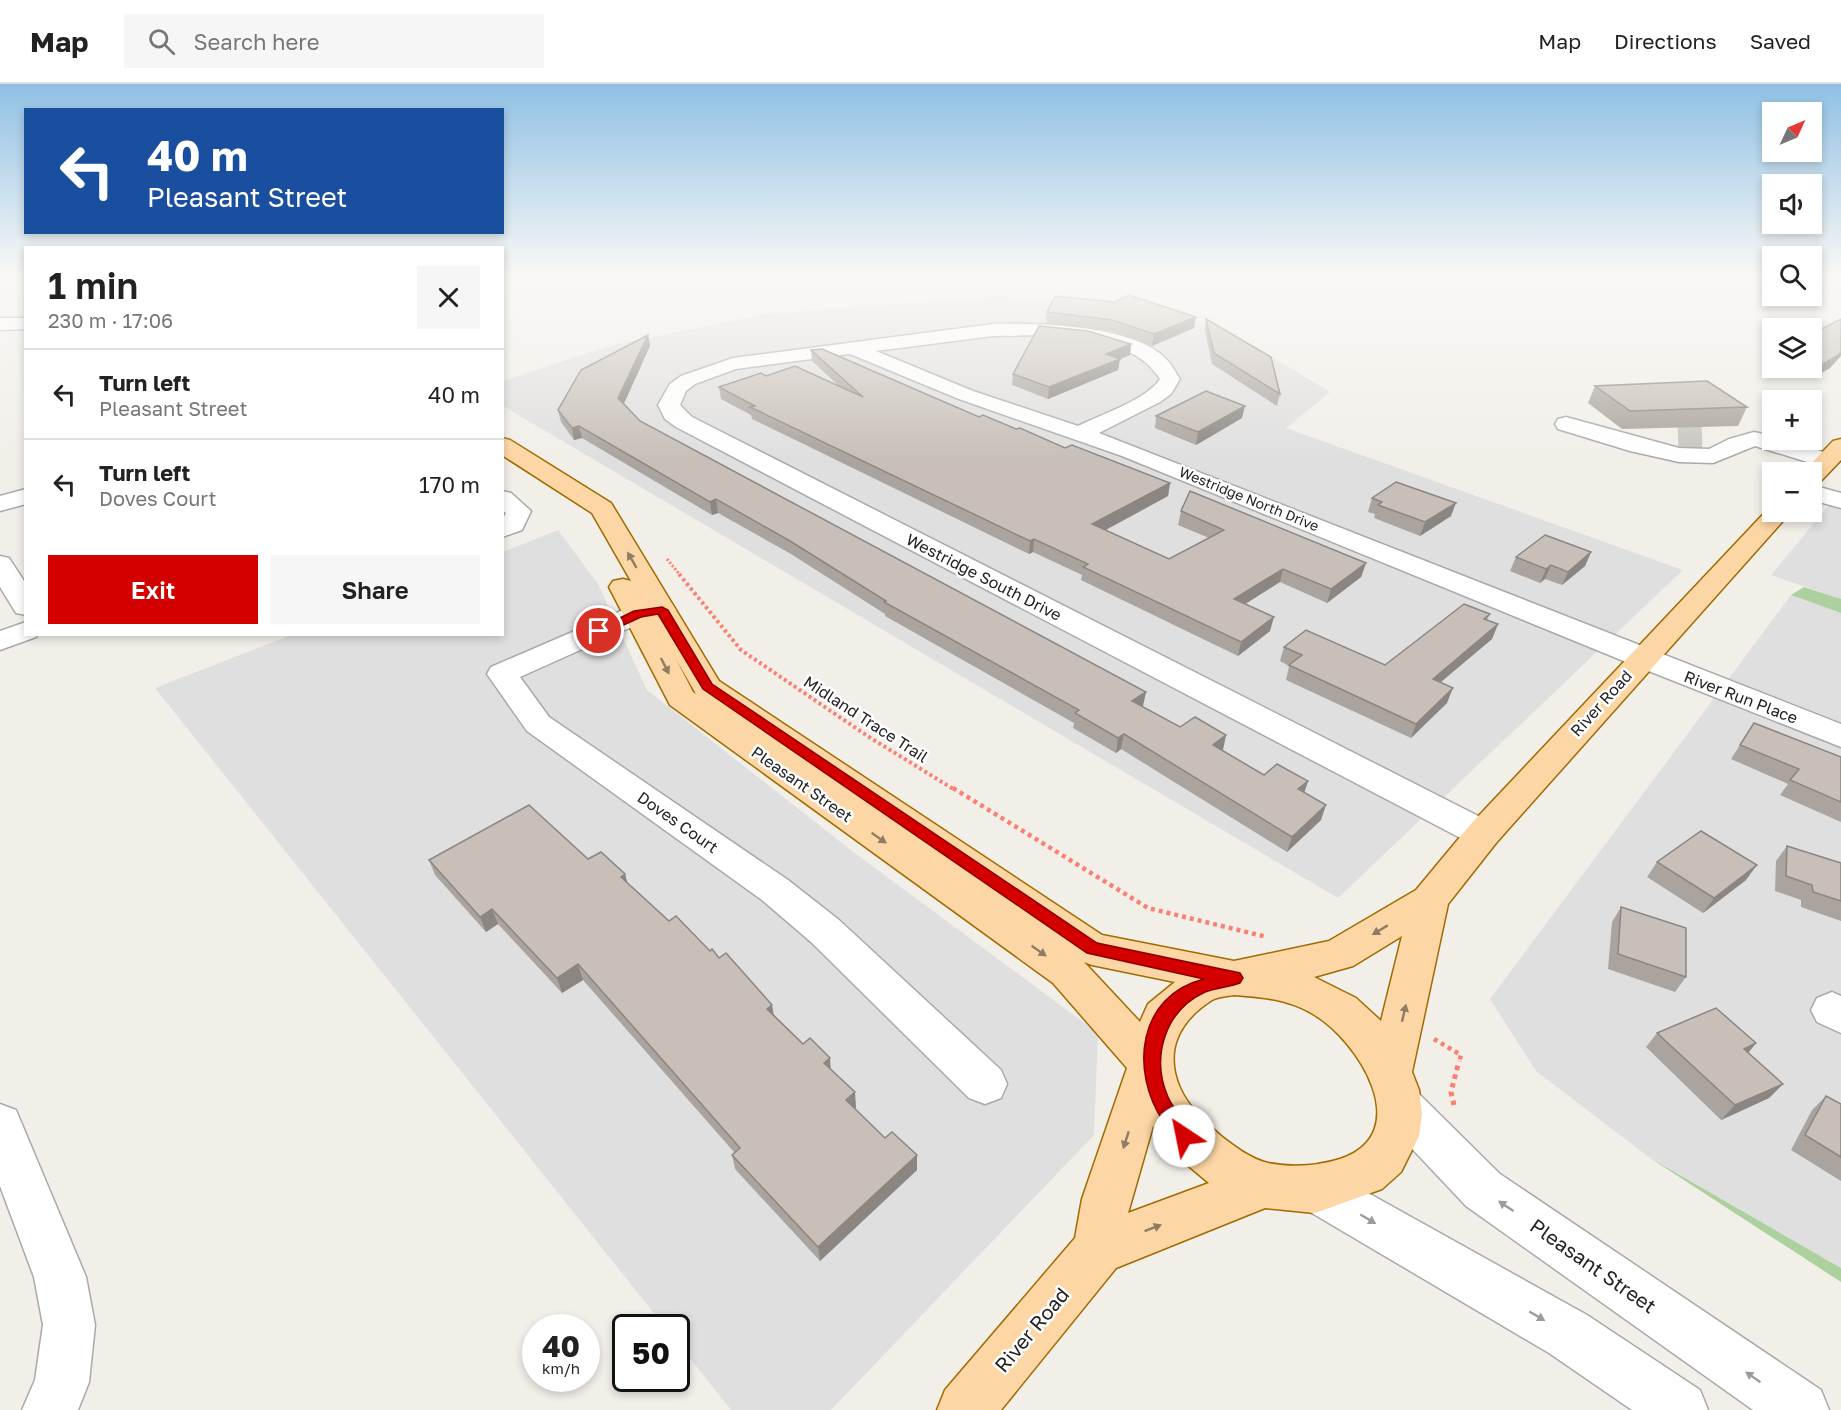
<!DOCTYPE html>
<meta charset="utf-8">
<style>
body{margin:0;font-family:"Golos Text",sans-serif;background:#f6f6f6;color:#222;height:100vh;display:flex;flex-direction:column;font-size:22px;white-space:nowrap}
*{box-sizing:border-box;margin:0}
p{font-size:20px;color:#767676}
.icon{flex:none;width:33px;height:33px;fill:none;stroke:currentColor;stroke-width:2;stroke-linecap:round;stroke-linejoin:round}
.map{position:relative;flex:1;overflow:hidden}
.side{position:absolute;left:24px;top:162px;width:480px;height:390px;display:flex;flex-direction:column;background:#fff;border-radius:0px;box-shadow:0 3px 9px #0003}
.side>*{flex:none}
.top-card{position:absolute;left:24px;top:24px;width:480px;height:126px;border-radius:0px;box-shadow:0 3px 9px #0003;background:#1a4fa0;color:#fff;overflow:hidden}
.needle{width:39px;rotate:46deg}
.fabs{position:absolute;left:1762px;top:18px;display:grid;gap:12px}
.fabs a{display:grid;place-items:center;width:60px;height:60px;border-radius:0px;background:#fff;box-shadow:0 3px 9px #0003;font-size:30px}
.speed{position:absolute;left:522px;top:1230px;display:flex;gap:12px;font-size:30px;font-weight:700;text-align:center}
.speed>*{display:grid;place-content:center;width:78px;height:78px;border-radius:50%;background:#fff;box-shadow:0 3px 9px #0003;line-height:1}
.speed small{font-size:15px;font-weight:400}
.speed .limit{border:3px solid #111;border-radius:9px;background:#fff;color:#111}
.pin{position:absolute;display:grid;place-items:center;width:51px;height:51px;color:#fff;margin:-26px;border:3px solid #fff;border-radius:50%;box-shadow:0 2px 6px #0007}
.me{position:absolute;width:66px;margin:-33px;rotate:326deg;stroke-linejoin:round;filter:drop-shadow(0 0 4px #0008)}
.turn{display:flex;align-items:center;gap:21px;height:126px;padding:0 24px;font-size:27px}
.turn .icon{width:78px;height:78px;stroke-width:2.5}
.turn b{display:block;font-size:42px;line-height:51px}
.round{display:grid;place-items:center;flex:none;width:63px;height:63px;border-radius:0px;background:#f6f6f6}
.headline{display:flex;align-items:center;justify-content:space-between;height:102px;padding:0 24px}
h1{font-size:36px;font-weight:600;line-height:45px}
.cta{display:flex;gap:12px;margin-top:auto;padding:12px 24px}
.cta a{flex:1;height:69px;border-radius:0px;background:#d40000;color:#fff;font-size:24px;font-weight:600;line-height:69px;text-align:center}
.cta a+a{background:#f6f6f6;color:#222}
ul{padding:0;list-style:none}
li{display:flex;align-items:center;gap:18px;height:90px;padding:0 24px;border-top:2px solid #e0e0e0}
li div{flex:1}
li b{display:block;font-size:22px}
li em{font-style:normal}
header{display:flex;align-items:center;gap:36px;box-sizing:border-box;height:84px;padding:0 30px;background:#fff;border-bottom:2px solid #e0e0e0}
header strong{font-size:28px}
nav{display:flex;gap:33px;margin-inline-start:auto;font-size:21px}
.search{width:420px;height:54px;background:#f6f6f6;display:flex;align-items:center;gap:15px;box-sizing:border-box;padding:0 21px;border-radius:0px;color:#767676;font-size:22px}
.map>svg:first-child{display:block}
.residential{fill:#e0dfdf}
.forest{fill:#add19e}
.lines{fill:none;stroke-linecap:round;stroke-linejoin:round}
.minor-tunnel{stroke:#c8c6c1;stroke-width:24;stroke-dasharray:24 12;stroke-linecap:butt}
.minor-casing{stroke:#a9a9a9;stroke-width:3}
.major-casing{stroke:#a06b00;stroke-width:3}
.path-far3{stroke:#fa8072;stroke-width:3;stroke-dasharray:2 2;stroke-linecap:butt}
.path-far2{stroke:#fa8072;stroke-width:4;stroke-dasharray:3 3;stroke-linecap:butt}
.path-far1{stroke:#fa8072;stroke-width:4.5;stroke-dasharray:4 4;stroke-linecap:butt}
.path{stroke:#fa8072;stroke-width:5;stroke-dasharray:4.5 4.5;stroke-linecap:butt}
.minor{fill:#fff;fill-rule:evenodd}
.major{fill:#fcd6a4;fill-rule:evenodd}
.wall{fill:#aba49e}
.shaded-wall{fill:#8b8681}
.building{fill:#c7bfb8;stroke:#8b8681;stroke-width:1.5}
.oneway{fill:#8f7c63}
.oneway2{fill:#9c9c9c}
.route{fill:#d40000;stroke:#8a0000;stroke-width:1.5}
.labels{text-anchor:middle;stroke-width:5;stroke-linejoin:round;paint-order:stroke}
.far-street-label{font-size:14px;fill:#222;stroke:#fff}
.street-label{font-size:16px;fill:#222;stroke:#fff}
.near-street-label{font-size:20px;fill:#222;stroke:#fff}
</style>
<header>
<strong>Map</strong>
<div class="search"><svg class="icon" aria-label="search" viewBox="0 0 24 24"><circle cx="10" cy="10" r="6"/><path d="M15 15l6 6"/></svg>Search here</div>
<nav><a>Map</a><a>Directions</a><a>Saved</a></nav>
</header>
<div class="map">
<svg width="1841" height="1326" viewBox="0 0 1841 1326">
<rect width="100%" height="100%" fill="#f2efe9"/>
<!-- residential -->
<g class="residential">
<path d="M994,212l110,4 56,8 87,34 83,50 -44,36 397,142 -345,328 -835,-492v-25l105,-35 158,-32z"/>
<path d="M1841,407v108l-70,-24z"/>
<path d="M558,446l40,54 49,106 209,164 242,179 -4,102 -263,275h-100l-54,-68 -1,-14 -11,-1 -510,-639 136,-53 211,-1 1,-82z"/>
<path d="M1791,511l50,18v655l-191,-110 -114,-87 -46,-72z"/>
</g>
<!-- forest -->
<g class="forest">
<path d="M1804,503l37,12v14l-50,-18z"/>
<path d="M1650,1074l191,110v14z"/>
</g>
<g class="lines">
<!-- minor-tunnel -->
<path class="minor-tunnel" d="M1678,354l29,-1"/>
<defs>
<g id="minor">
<path d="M0,234h26v11l-26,1z"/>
<path d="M993,240c44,-1 143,1 174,36 5,5 9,13 13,19l-9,15 -11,8 -61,31 742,291v23l-210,-83 -509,-208 -163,-57 -109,-45 -114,15 -41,15 -9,7 -6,14 12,12 804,408 5,9 -5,9 -13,4 -13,-4 -794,-416 -11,-8 -7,-14 12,-21 11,-8 52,-18zM1036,251c43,3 99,4 124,44 -12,20 -60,36 -82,47l-105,-35 -97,-40 117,-15z"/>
<path d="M1566,333l113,31 30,1 20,-10 25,-7 19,4v4h14l48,16 4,5 -4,5 -8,2 -72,-22 -42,17 -34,-1 -49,-11 -72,-22 -3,-5 3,-5z"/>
<path d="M1812,401l29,8v15l-29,-8z"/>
<path d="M26,405v15l-26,7v-15z"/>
<path d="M502,407l9,2 20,18 -9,19 -20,7v-17l4,-7 -4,-3z"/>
<path d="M0,472l9,2 17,26v31l-10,-2 -16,-26z"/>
<path d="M662,518l10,2 4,6 -4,6 -27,5 -125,56 29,40 239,163 51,40 162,150 6,14 -6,14 -16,6 -16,-6 -158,-156 -49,-42 -235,-169 -40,-57 4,-7 137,-59z"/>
<path d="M26,538v12h12l-2,3 -36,13v-19z"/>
<path d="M1832,908l9,4v37l-24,-11 -6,-12 6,-12z"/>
<path d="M1400,1001l16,6 84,83 321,216 8,20h-76l-287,-204 -82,-87 -7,-14 7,-14z"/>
<path d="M0,1020l16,6 70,167 9,48 -6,57 -11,28h-56l13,-30 8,-55 -9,-48 -34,-91z"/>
<path d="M1317,1083l17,7 253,141 113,75 8,20h-76l-83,-57 -249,-147 -7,-16 7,-16z"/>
</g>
<g id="major">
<path d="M502,354l8,2 101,63 108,178 383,254 132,26 95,-20 87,-51 54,-65 300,-318 3,-1v6h18l-295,331 -48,61 -36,168 7,18 3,24 -3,22 -18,36 -19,17 -67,24 -50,-5 -149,60 -115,142h-64l8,-20 130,-152 7,-39 45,-131 -74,-85 -383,-278 -61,-118 4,-6 10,-2 8,2 -39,-68 -90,-58zM676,575l20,35 15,10 -18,-12zM1402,852l-21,85 -25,-23 -42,-21 39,-11zM1084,878l8,3 83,17 -27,22 -8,18zM1234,911c28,2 54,4 79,19 45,26 104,119 27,145 -23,7 -47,9 -72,4 -17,-4 -33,-16 -47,-27 -15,-13 -32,-28 -41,-48 -16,-37 -1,-67 32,-88 6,-3 15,-4 22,-5zM1153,1042l14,22 42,35 -81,30z"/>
<path d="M1841,355v21l-21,22 -8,2v-12h-9l30,-31z"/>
</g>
</defs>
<!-- minor casing -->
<use href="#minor" class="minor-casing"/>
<!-- major casing -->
<use href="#major" class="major-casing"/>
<!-- path-far3 -->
<path class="path-far3" d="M667,475l13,16"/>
<!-- path-far2 -->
<path class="path-far2" d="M679,490l62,76 128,87 86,53"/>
<!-- path-far1 -->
<g class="path-far1">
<path d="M953,704l195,120 119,29"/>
<path d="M1434,955l27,16 -2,8"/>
</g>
<!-- path -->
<path class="path" d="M1454,1021l-3,-13 8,-31"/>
<!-- minor -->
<use href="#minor" class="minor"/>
<!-- major -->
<use href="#major" class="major"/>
</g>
<!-- wall -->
<g class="wall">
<path d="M1047,228l147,16 -42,18 -41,-15 -65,-8z"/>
<path d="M1206,235l74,75 -3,12 -65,-42 -7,-34z"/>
<path d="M1812,250l18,34 -16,9 -32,-9h30z"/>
<path d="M648,251l2,11 -26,57 16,18 506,271 -4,15 38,20 46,8 -4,15 42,25 44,6 -4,12 17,27 -34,32 -166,-103 -5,4 -43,-25 1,-5 -189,-107v-2l-94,-60 -73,-41 -6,2 -130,-77 -8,2 -13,-18 -3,-12z"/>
<path d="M1131,260l-1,11 -10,4 -2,11 -70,29 -36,-14 1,-11z"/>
<path d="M811,266l168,67 37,12 49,19 105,35 -2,13 -63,34 64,29 40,-21 -31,-13 3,-14 185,52 -5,14 -34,26 -47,-21 -35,22 25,27 -32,25 -157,-76 1,-5 -49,-23 -4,2 -277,-135 -1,-4 -30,-16 -2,-12 47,-11 73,10 -27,-25z"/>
<path d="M1773,274v7l-3,-1z"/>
<path d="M1595,302l152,21 -9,19 -116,3 -34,-26z"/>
<path d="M1156,332l86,2 -46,27 -41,-17z"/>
<path d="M1372,414l79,18 -31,20 -46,-18 1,-4 -7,-2z"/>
<path d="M1591,468l-6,14 -23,19 -17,-6 -5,4 -30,-12 6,-14z"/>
<path d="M1490,530l-3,6 11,4 -6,15 -52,43 7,21 -36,35 -125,-58 3,-14 -9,-5 4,-14 101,18z"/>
<path d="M1754,639l87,34v65l-61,-27 8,-11 -57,-25z"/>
<path d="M1787,762l54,17v58l-40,-14v-7l-26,-9 1,-30z"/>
<path d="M588,775l37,15 2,8 42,39 50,37 53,47 2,10 57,55 25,37 -1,2 62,61 -97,91 -85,-92 -3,-14 2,-3 -151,-172 -21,13 -64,-69 -12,8 -51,-57 -6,-15z"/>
<path d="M1657,778l89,18 -43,33 -56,-36z"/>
<path d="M1621,823l65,70 -11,15 -67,-23 4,-47z"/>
<path d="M1657,949l99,10 -8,10 35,31 -14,14 -48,22 -75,-73z"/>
<path d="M1826,1012l15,8v77l-50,-31 21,-40z"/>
</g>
<!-- shaded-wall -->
<g class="shaded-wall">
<path d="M1196,233l-2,11 -42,18 2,-12z"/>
<path d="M648,251l2,11 -29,64 -3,-12z"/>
<path d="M1131,260l-1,11 -10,4 -2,11 -70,29 1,-12 57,-33z"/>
<path d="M1841,268v4l-11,12 -16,9 7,-12z"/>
<path d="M1245,322l-3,12 -46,27 2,-13z"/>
<path d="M579,342l3,12 -8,2 -2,-12z"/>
<path d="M1170,399l-2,13 -77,42 1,-14z"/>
<path d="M716,415l2,14 -6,2 -2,-13z"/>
<path d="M1456,419l-5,13 -31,20 5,-14z"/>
<path d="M1034,455l-1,13 -4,2 1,-13z"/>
<path d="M1591,468l-6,14 -23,19 6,-13z"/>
<path d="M1366,479l-5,14 -34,26 4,-14z"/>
<path d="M1551,481l-6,14 -5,4 6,-14z"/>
<path d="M1283,485l-3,13 -49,31 3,-14z"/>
<path d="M1274,533l-4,14 -32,25 3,-14z"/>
<path d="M1498,540l-6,15 -64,54 5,-14z"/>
<path d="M1453,604l-6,15 -36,35 5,-14z"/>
<path d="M1146,608l-3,14 -13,10 2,-15z"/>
<path d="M1124,650l-3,15 -5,4 2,-15z"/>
<path d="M1226,651l-3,15 -13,10 3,-15z"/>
<path d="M1308,697l-5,15 -5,-7z"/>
<path d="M1326,721l-5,15 -34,32 5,-15z"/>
<path d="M1757,781l-11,15 -43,33 11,-15z"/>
<path d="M625,790l4,15 -8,-12z"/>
<path d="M492,825l6,15 -12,8 -6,-15z"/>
<path d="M578,880l5,16 -21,13 -5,-15z"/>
<path d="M772,921l2,15 -7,-11z"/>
<path d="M1756,959l-12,15v-9z"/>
<path d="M830,974l1,15 -7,-10z"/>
<path d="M1783,1000l-14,14 -48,22 14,-15z"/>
<path d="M855,1008l1,15 -8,8 -2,-15z"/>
<path d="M917,1071v15l-97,91 -2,-14z"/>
</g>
<!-- building -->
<g class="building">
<path d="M1129,211l67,22 -42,17 -42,-14 -65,-8 8,-16 60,6z"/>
<path d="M1206,235l65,38 9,37 -66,-41z"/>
<path d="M1841,235v33l-4,4 -16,9 -9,-2v-29z"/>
<path d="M1039,242l49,5 43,13 -25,10 14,5 -71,28 -36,-13z"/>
<path d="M648,251l-30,63 22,23 506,271 -14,9 48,26 15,-10 31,18 -13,10 51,30 13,-11 31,17 -10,8 28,16 -34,32 -168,-103 -6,4 -43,-25 4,-3 -195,-108 2,-1 -96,-60 -74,-42 -6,3 -131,-76 -7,2 -14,-18 23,-40z"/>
<path d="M822,265l157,68 4,-2 33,14 4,-1 45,20 7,-3 98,38 -78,41 77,35 55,-29 -43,-19 9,-20 176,72 -35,26 -48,-20 -49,30 40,18 -33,25 -158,-75 5,-3 -54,-25 -4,2 -280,-134 5,-1 -36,-19 42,-14 5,3 29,-10 68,31 -52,-47z"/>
<path d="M1707,297l40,26 -117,4 -35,-25z"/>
<path d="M1206,307l39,15 -47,26 -42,-16z"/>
<path d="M1396,398l60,21 -31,19 -47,-17 4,-3 -10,-4z"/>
<path d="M1545,451l46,17 -23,20 -17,-7 -5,4 -30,-12z"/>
<path d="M1464,520l26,10 -6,5 14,5 -65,55 20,9 -37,36 -127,-59 13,-10 -18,-8 22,-17 79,35z"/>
<path d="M1754,639l87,34v45l-51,-22 9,-11 -59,-24z"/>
<path d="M529,721l59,54 13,-7 24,22 -4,3 48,44 7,-5 34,35 2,-2 7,9 7,-5 46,52 -5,4 36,35 7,-6 20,20 -6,5 31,29 -9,8 39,38 7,-6 25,23 -99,92 -86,-92 8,-7 -162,-184 -21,14 -65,-69 -12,8 -51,-57z"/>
<path d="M1701,747l56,34 -43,33 -57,-36z"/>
<path d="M1787,762l54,17v38l-28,-9 -1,-7 -26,-9z"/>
<path d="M1621,823l65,21v49l-68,-23z"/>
<path d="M1716,924l40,35 -12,6 39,35 -48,21 -78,-72z"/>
<path d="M1826,1012l15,8v53l-36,-22z"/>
</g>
<!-- one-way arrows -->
<defs><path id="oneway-solid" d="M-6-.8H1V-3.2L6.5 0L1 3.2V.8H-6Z" transform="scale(1.5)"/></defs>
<g class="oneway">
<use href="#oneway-solid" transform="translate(632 476) rotate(-120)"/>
<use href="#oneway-solid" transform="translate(665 582) rotate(63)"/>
<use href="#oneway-solid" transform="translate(879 754) rotate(35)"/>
<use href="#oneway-solid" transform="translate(1380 846) rotate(149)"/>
<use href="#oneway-solid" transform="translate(1039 867) rotate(35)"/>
<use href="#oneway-solid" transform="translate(1404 929) rotate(-77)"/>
<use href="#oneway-solid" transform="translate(1126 1056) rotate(108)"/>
<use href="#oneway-solid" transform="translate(1153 1144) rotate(-21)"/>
</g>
<g class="oneway2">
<use href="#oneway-solid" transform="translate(1506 1122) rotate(-146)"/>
<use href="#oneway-solid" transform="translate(1368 1135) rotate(30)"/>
<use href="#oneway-solid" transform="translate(1537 1232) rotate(30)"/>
<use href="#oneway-solid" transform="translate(1753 1293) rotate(-145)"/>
</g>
<!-- sky -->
<linearGradient id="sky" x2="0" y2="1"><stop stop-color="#8fc0e4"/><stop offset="0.51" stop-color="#f9f8f5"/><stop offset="1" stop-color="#f9f8f5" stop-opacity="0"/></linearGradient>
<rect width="1841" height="375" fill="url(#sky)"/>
<!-- route -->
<path class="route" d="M662,523l6,3 44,74 385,259 143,30 3,5 -3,5c-11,4 -24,5 -35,9 -41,19 -54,66 -37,105 6,14 19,25 25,39l-3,6 -6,3c-11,-4 -15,-15 -21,-24 -33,-50 -26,-125 41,-142l-117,-26 -384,-264 -45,-75 -17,3 -37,17 -11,-3 41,-20z"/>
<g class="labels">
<!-- far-street labels -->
<g class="far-street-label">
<text transform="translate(1249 415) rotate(22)" y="5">Westridge North Drive</text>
</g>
<!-- street labels -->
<g class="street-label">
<text transform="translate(984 493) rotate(27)" y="6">Westridge South Drive</text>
<text transform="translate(1741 613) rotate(21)" y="6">River Run Place</text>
<text transform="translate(1601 619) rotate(-48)" y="6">River Road</text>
<text transform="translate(866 635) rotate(33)" y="6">Midland Trace Trail</text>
<text transform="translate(802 700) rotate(35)" y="6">Pleasant Street</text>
<text transform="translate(678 738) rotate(35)" y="6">Doves Court</text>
</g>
<!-- near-street labels -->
<g class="near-street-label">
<text transform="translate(1593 1182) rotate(35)" y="7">Pleasant Street</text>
<text transform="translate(1032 1246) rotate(-50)" y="7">River Road</text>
</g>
</g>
</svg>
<div class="fabs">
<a><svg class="needle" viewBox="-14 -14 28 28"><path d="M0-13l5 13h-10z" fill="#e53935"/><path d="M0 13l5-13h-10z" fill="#767676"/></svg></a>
<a><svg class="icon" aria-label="sound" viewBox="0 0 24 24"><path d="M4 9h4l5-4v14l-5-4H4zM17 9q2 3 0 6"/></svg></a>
<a><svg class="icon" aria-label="search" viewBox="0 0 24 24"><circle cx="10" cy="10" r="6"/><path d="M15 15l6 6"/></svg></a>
<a><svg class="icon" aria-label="layers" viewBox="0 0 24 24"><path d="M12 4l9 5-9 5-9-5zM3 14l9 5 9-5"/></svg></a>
<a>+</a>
<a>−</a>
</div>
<div class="speed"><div>40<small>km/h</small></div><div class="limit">50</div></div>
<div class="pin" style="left:599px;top:547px;background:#d93025"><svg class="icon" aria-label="arrive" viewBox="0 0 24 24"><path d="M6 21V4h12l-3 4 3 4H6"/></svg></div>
<svg class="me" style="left:1184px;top:1052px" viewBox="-20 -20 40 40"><circle r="19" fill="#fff"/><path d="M0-13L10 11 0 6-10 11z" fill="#d40000"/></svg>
<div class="top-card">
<div class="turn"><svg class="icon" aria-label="left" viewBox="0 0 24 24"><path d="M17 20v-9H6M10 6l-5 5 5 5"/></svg><div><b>40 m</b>Pleasant Street</div></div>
</div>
<section class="side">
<div class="headline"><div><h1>1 min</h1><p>230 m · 17:06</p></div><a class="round"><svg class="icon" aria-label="close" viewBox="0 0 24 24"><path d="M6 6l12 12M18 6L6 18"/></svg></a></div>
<ul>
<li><svg class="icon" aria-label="left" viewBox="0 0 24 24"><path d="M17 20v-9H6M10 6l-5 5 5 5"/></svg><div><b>Turn left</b><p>Pleasant Street</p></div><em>40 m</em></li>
<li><svg class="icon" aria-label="left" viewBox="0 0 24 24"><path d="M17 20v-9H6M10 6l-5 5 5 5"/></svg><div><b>Turn left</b><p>Doves Court</p></div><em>170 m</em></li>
</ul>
<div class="cta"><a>Exit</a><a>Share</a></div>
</section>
</div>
